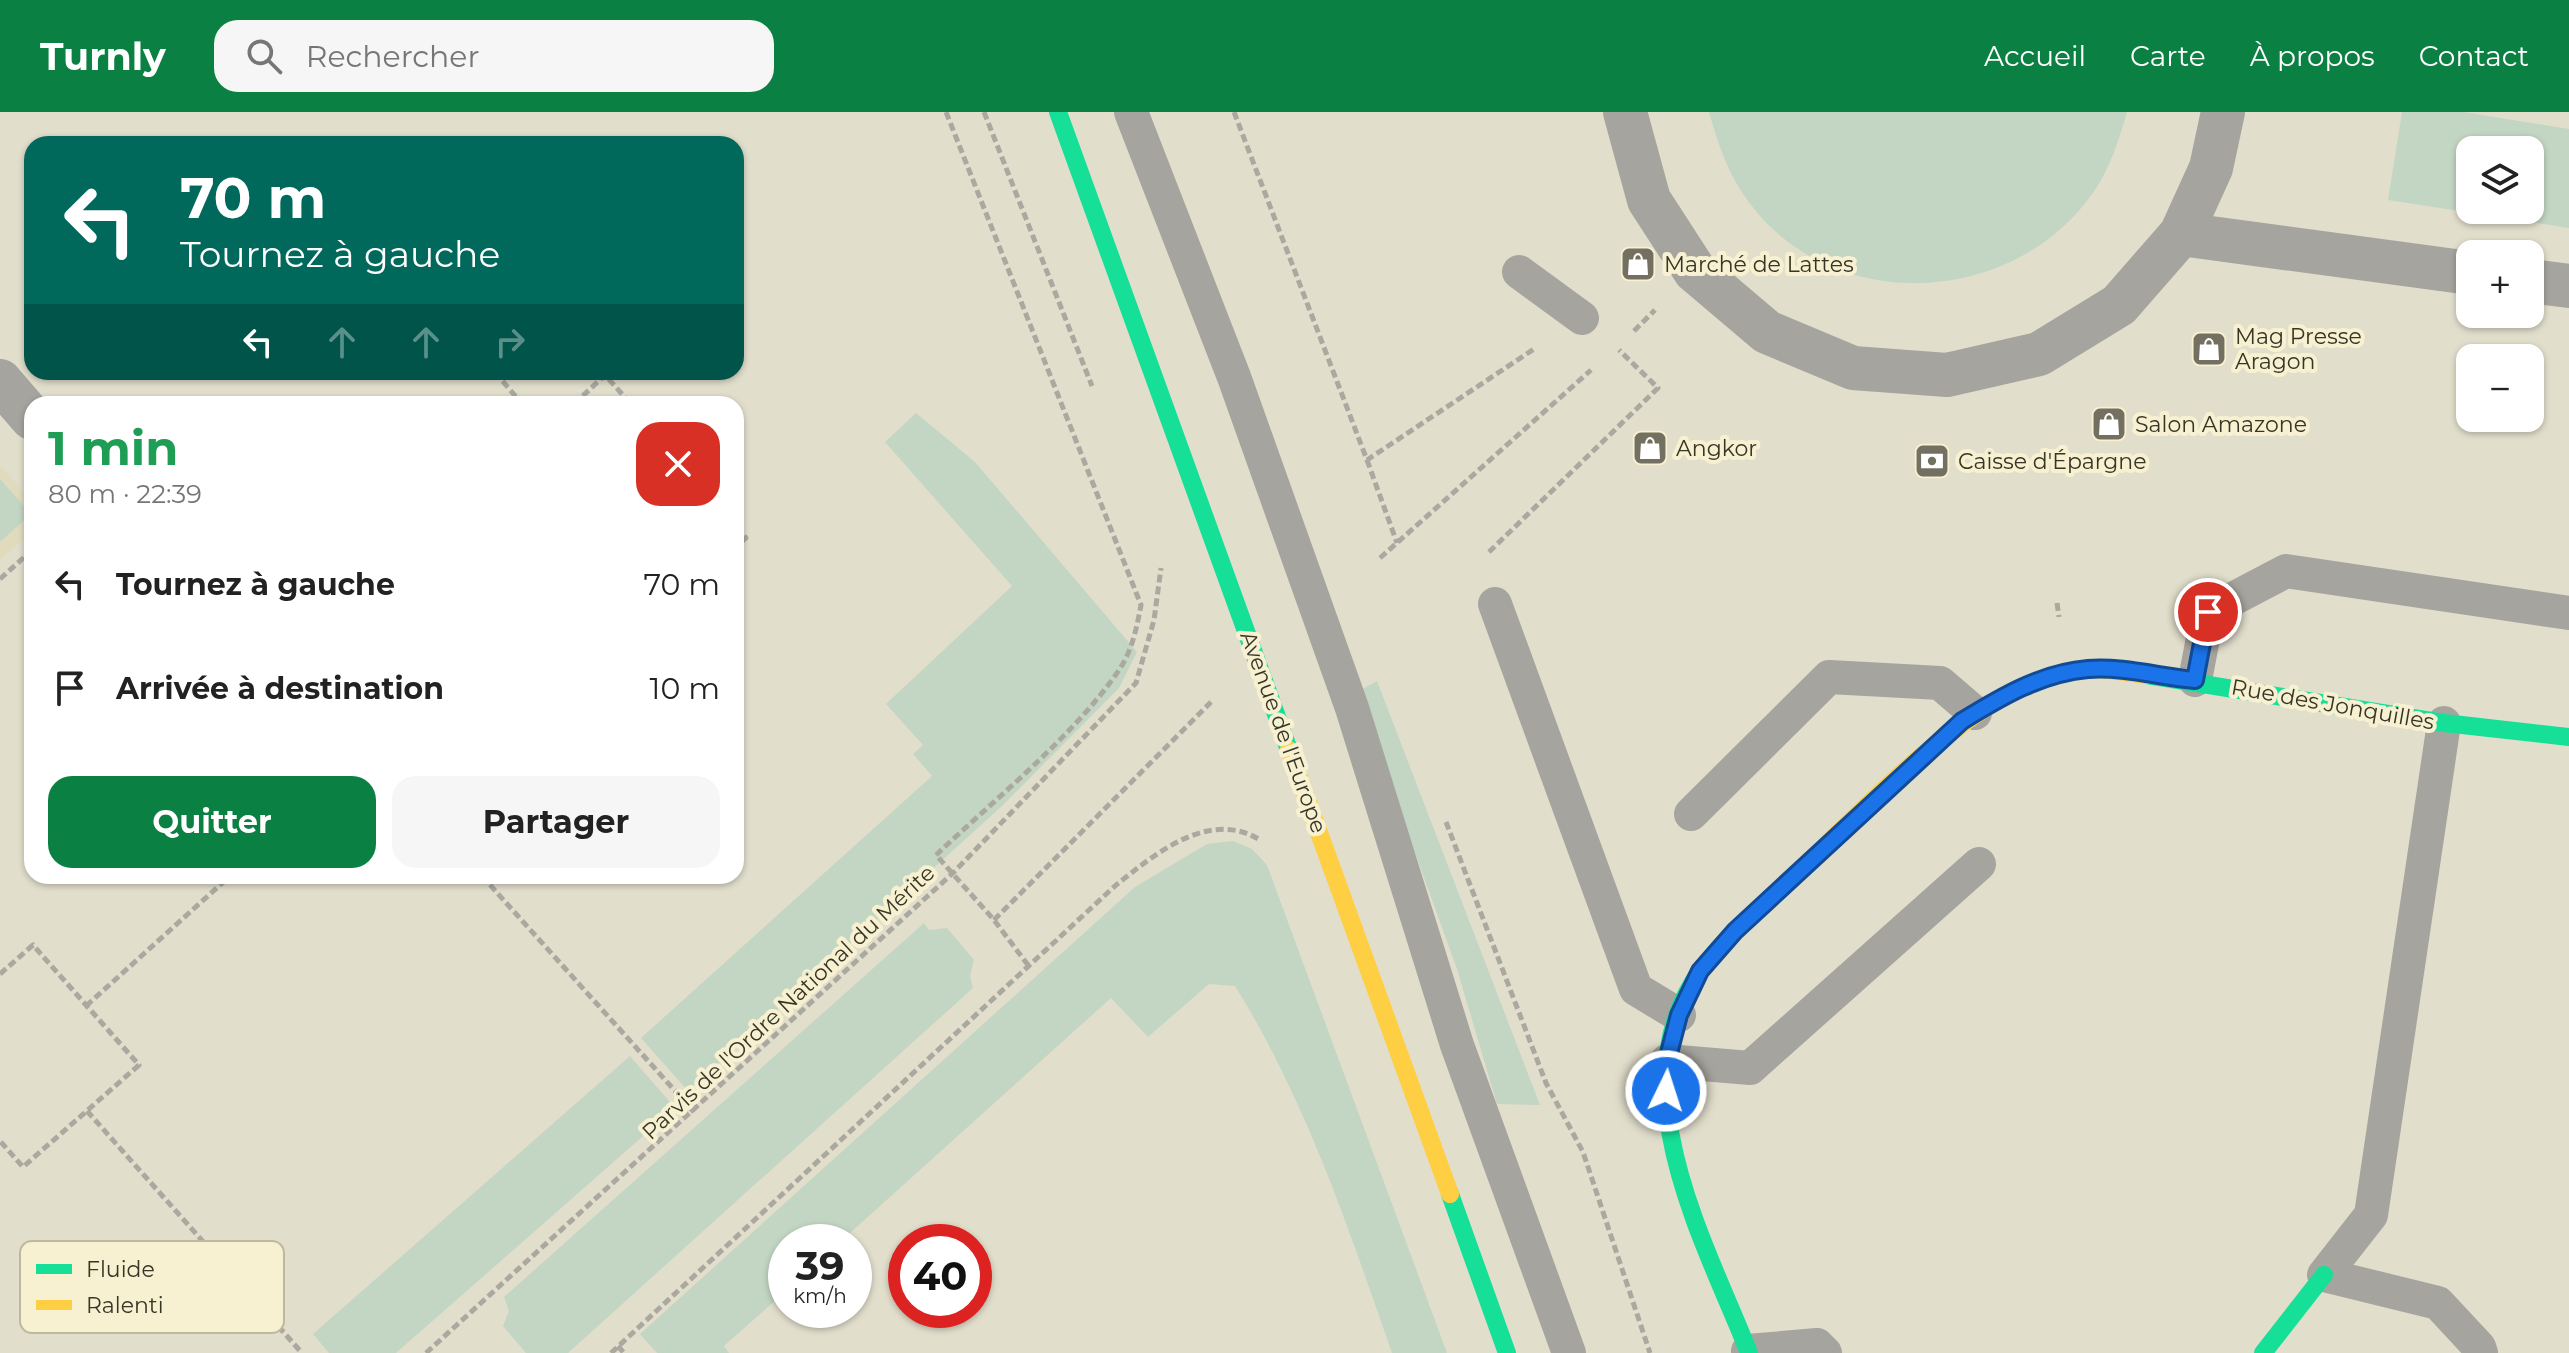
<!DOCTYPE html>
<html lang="fr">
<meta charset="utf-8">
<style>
body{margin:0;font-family:Montserrat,sans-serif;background:#f6f6f6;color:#222;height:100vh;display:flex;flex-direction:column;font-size:30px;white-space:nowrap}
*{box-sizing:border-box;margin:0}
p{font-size:26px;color:#767676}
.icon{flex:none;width:44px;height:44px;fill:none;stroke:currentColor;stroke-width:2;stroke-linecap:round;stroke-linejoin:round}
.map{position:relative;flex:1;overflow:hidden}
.sheet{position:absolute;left:24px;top:284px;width:720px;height:488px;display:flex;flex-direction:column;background:#fff;border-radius:24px;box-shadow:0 2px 6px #0004}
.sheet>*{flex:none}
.hud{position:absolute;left:24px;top:24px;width:720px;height:244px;border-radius:24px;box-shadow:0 2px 6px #0004;background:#00695c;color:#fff;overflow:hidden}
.fabs{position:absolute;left:2456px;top:24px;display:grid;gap:16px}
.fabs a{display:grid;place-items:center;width:88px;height:88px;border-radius:16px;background:#fff;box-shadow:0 2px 6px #0004;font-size:40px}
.speed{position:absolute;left:768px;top:1112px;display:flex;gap:16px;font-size:40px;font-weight:700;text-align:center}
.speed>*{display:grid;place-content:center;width:104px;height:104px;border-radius:50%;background:#fff;box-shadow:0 2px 6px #0004;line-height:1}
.speed small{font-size:20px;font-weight:400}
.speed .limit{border:12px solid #d22;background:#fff;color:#111}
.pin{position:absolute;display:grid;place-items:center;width:68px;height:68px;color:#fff;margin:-34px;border:4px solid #fff;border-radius:50%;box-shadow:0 2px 8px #0007}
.me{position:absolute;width:88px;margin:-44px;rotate:4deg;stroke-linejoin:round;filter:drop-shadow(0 0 6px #0008)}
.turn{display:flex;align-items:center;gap:28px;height:168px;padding:0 24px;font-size:36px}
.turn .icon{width:104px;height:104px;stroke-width:2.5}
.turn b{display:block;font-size:56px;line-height:68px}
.lanes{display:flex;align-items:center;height:76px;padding:0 24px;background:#0003;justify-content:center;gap:40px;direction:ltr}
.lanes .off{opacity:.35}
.round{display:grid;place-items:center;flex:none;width:84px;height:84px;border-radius:24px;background:#f6f6f6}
.overview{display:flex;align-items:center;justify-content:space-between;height:136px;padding:0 24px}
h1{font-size:48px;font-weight:700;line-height:60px;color:#1e9e55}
.action{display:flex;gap:16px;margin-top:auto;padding:16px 24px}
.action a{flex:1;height:92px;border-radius:24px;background:#0b8043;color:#fff;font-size:32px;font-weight:700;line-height:92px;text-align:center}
.action a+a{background:#f6f6f6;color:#222}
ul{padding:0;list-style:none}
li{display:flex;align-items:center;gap:24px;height:104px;padding:0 24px}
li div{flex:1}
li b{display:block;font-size:30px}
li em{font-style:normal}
header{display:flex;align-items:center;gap:48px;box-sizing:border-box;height:112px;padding:0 40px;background:#0b8043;color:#fff}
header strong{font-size:38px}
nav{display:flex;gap:44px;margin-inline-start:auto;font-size:28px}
.search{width:560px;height:72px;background:#f6f6f6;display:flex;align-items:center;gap:20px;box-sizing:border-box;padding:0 28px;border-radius:24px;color:#767676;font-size:30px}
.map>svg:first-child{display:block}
.built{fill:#e1dbbe}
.green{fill:#c3d6c3;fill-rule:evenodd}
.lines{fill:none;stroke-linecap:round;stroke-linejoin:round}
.path{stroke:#aba8a0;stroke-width:5;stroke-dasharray:8 4;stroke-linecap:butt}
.lane{stroke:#a6a49e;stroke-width:34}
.street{stroke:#a6a49e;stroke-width:44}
.fast{stroke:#16e098;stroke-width:18}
.slow{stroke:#ffcf43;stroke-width:18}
.route-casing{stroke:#114b97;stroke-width:20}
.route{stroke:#1a73e8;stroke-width:14}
.labels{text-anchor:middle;stroke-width:8;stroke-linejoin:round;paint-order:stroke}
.poi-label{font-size:22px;fill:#373528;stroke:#f7f1d1;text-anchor:start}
.street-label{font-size:22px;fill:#373528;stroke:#f7f1d1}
.key{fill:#f7f1d1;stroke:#bdb99e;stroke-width:2}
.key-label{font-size:22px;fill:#373528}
</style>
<header>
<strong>Turnly</strong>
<div class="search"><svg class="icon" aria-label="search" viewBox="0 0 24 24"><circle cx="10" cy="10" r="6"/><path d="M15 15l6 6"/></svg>Rechercher</div>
<nav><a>Accueil</a><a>Carte</a><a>À propos</a><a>Contact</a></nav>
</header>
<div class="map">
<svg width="2569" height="1241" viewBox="0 0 2569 1241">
<rect width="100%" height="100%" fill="#e2decc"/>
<!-- built -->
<path class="built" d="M0,353l32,36v30l-32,29z"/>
<!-- green -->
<g class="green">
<path d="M1709,0h418c-9,31 -19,63 -40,89 -82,106 -257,113 -339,0 -20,-27 -30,-57 -39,-89z"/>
<path d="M2402,0h62l105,17v99l-181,-28zM2530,38v60h-60v-60z"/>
<path d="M916,301l59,49 162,190 -18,36 -117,118 -314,285 -47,-53 291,-262 -19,-22 10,-9 -37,-41 126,-118 -127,-144z"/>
<path d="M0,367l31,35 -31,28z"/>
<path d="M1377,569l163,424 -43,-1 -40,-135 -100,-277z"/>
<path d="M1233,729l19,8 15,16 180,488h-55c-44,-126 -86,-253 -157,-367l-26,-2 -61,53 -37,-39 -271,244h-54v49l-62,55 5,7h-72l-17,-19 495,-447 72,-43z"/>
<path d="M924,811l5,7 18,-2 27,32 -4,16 3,12 -405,365h-42l-23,-27 6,-15 -5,-14z"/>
<path d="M630,944l45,52 -279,245h-67l-16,-19z"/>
</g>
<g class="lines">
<!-- path -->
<g class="path">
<path d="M946,0l195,493c-4,22 -9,46 -22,65 -44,65 -125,130 -183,185l58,65 34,45"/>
<path d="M984,0l108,274"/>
<path d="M1234,0l133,348 167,-111"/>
<path d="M1634,219l21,-21"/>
<path d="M495,260l27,32"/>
<path d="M574,292l31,-29 26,29"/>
<path d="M1367,348l30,83"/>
<path d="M736,415l10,11 -10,9"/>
<path d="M1489,440l169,-164 -39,-38"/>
<path d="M1380,446l211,-188"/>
<path d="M0,467l32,-29"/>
<path d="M2057,491l2,14"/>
<path d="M1446,710l100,261 37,69 67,201"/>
<path d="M482,764l212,236"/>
<path d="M994,808l217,-218"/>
<path d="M0,862l33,-29 106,120 -116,102 -23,-26"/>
<path d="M86,894l144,-130"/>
<path d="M87,999l215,242"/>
<path d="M618,1234l6,7"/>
<path d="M426,1241l527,-480 183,-190 18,-63 7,-52"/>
<path d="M611,1241l505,-468c38,-30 93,-77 144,-45"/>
</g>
<!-- lane -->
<g class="lane">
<path d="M1131,0l103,265 118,331 105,337 112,308"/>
<path d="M1519,160l63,46"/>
<path d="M1495,492l141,385 43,26"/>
<path d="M2195,568l13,-68 78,-41 283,42"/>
<path d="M2444,611l-73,492 -47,60 114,28 41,44 2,6"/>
<path d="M1691,702l138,-137 111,6 35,30"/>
<path d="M1667,949l83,7 229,-204"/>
<path d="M1748,1239l69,-6 8,8"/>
</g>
<!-- street -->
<g class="street">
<path d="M1625,0l24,88 46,71 72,61 86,36 94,7 92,-21 80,-49 62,-71 30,-66 12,-56"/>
<path d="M2181,122l289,39"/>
<path d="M2530,169l39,5"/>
<path d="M0,269l32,37"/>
</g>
<!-- fast -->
<g class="fast">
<path d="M1058,0l231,638"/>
<path d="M2147,563l297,48 125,14"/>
<path d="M1450,1082l57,159"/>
<path d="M1749,1241c-45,-114 -132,-267 -48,-383 24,-33 57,-60 86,-87"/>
<path d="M2263,1241l61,-78"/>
</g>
<!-- slow -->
<g class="slow">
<path d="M1289,638l161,444"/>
<path d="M1787,771c74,-69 201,-213 305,-214 18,0 37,4 55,6"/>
</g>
</g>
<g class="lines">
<defs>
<path id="route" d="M1666,979l1,-30 12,-46 21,-44 35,-40 227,-210c39,-24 79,-48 126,-52 34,-3 73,8 107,11l13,-68"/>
</defs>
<!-- route casing -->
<use href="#route" class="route-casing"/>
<!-- route -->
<use href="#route" class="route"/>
</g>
<!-- icons -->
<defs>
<symbol id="shop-square" viewBox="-11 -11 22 22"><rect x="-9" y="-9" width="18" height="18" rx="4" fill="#737061" stroke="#f7f1d1"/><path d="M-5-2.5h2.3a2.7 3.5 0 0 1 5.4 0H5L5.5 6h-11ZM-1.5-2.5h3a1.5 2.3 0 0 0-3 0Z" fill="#fff"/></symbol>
<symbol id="bank-square" viewBox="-11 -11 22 22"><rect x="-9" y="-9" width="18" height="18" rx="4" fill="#737061" stroke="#f7f1d1"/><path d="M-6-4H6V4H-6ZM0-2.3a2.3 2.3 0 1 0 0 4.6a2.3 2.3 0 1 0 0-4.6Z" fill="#fff"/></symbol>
</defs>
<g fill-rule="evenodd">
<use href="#shop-square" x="1618" y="132" width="40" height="40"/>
<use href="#shop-square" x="2189" y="217" width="40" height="40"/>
<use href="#shop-square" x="2089" y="292" width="40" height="40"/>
<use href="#shop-square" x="1630" y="316" width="40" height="40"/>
<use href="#bank-square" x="1912" y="329" width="40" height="40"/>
</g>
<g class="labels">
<!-- poi labels -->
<g class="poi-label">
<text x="1664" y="160">Marché de Lattes</text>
<text x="2235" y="232">Mag Presse<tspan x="2235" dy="25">Aragon</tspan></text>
<text x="2135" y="320">Salon Amazone</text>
<text x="1676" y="344">Angkor</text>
<text x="1958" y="357">Caisse d'Épargne</text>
</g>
<!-- street labels -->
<g class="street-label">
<text transform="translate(2333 592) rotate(10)" y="8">Rue des Jonquilles</text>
<text transform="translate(1284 620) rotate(70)" y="8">Avenue de l'Europe</text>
<text transform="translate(788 890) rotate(-43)" y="8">Parvis de l'Ordre National du Mérite</text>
</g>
</g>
<!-- legend -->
<rect x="20" y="1129" width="264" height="92" rx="12" class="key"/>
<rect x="36" y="1152" width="36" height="10" fill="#16e098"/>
<rect x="36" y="1188" width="36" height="10" fill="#ffcf43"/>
<g class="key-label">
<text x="86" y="1165">Fluide</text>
<text x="86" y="1201">Ralenti</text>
</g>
</svg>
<div class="fabs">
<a><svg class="icon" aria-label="layers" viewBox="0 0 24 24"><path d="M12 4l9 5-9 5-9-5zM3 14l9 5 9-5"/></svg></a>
<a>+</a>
<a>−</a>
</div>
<div class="speed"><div>39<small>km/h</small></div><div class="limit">40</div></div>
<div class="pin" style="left:2208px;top:500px;background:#d93025"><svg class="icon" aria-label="arrive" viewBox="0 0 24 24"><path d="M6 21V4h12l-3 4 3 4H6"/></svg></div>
<svg class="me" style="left:1666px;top:979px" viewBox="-20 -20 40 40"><circle r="17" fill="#1a73e8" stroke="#fff" stroke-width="3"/><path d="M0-11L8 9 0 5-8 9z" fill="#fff"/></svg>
<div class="hud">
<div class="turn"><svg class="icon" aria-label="left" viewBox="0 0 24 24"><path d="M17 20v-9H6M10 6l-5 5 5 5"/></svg><div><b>70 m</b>Tournez à gauche</div></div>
<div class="lanes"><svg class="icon" aria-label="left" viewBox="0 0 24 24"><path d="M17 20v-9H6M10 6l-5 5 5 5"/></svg><svg class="icon off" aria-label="ahead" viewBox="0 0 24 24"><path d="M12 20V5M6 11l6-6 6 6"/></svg><svg class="icon off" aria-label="ahead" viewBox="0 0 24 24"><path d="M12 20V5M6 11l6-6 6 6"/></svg><svg class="icon off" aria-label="right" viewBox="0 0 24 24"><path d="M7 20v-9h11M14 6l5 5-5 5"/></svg></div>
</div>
<section class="sheet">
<div class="overview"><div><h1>1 min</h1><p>80 m · 22:39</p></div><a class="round" style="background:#d93025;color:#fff"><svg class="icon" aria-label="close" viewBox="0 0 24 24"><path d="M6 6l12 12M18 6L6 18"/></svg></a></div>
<ul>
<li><svg class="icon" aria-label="left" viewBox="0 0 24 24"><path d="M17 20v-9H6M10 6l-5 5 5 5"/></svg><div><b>Tournez à gauche</b></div><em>70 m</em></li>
<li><svg class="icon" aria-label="arrive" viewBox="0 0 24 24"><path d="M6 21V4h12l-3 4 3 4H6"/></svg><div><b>Arrivée à destination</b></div><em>10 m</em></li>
</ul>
<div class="action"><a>Quitter</a><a>Partager</a></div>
</section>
</div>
